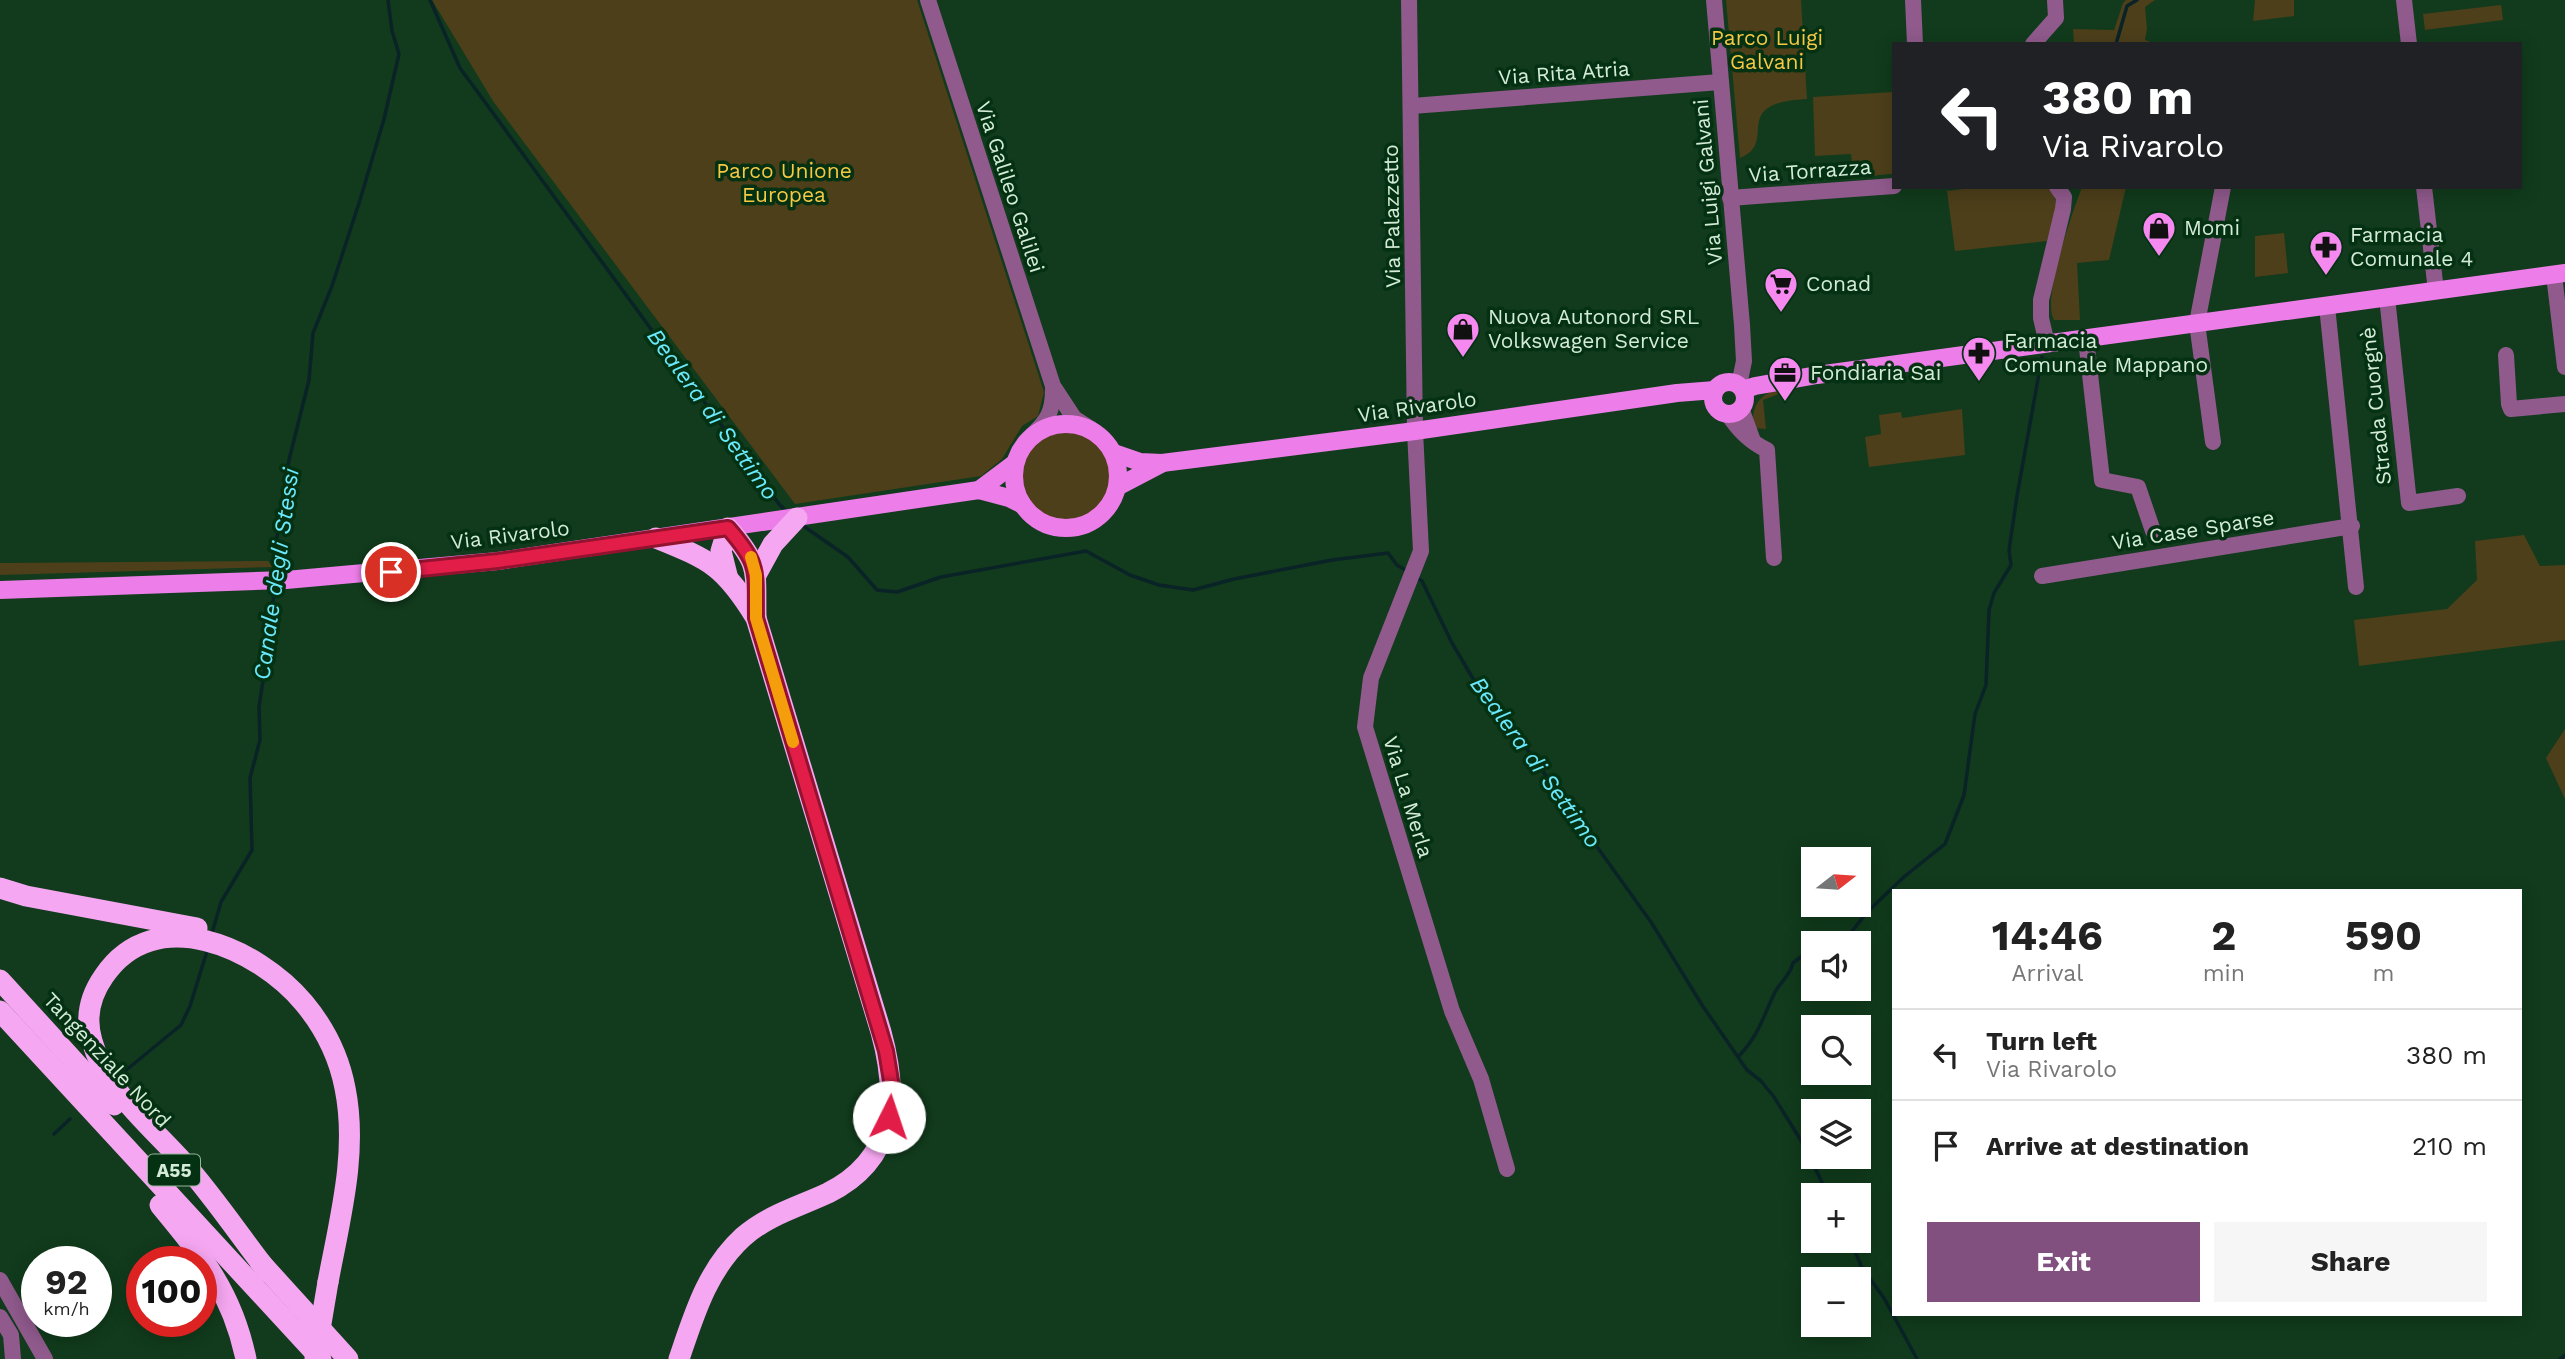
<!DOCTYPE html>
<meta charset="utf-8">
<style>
body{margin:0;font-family:"Work Sans",sans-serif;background:#f6f6f6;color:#222;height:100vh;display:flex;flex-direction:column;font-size:26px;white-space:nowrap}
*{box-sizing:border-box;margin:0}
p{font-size:23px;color:#767676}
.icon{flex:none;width:38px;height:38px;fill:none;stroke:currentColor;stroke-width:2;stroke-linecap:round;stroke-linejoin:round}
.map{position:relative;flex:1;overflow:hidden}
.drawer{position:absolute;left:1892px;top:889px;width:630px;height:427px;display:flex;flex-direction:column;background:#fff;border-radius:0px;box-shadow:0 4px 18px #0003}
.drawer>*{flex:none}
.banner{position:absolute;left:1892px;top:42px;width:630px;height:147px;border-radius:0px;box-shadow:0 4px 18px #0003;background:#202124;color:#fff;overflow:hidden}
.needle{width:46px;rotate:73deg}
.fabs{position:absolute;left:1801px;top:847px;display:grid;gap:14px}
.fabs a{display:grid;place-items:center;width:70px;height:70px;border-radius:0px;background:#fff;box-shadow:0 4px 18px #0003;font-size:35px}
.speed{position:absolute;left:21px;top:1246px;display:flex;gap:14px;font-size:35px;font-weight:700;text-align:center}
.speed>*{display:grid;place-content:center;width:91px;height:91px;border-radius:50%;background:#fff;box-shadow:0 4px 18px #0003;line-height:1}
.speed small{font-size:18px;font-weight:400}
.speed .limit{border:10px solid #d22;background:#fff;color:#111}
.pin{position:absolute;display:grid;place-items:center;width:60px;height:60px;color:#fff;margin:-30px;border:4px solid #fff;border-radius:50%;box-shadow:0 2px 7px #0007}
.me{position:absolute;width:77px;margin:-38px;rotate:4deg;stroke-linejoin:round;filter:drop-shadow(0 0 5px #0008)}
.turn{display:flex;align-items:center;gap:24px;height:147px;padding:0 35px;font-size:32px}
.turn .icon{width:91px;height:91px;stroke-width:2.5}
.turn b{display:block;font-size:49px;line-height:60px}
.eta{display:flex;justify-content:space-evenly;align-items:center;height:119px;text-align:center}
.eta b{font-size:42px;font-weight:700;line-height:49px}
.primary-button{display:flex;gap:14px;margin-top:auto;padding:14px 35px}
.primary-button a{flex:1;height:80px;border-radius:0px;background:#81507e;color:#fff;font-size:28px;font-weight:700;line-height:80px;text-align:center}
.primary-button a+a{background:#f6f6f6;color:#222}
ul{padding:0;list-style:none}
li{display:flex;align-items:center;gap:21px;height:91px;padding:0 35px;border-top:2px solid #e0e0e0}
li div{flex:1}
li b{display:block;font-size:26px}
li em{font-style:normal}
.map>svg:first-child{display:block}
.green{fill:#4d3f1a}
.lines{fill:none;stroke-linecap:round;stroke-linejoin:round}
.stream{stroke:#0a2327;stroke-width:3.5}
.minor{stroke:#905a8d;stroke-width:16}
.major{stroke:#ed7de8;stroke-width:18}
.highway{stroke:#f6a7f1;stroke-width:21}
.highway-bridge{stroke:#f6a7f1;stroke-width:21}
.route-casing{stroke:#92132f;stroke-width:18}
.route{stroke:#e11d48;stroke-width:12}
.slow{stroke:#f59e0b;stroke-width:12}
.labels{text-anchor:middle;stroke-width:7;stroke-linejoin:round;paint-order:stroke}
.shield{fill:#043112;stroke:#96b39c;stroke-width:2}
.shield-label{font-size:19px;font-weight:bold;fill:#d4ebd7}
.park-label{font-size:21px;fill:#f6c843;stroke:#043112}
.street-label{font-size:21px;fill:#d4ebd7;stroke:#043112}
.poi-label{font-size:21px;fill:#d4ebd7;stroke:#043112;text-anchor:start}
.water-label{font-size:23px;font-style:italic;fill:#6ae9fc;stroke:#043112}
</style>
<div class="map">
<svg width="2565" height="1359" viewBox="0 0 2565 1359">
<rect width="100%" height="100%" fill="#113b1c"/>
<!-- green -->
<g class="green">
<path d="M432,0h485l127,392 -6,24 -16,10 -20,33 -21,17 -186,28 -302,-403z"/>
<path d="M1726,0h75l6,99c-80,4 -27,43 -67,59z"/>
<path d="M2126,0h29l-10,7 2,22 -2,11 11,4h-82l-1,-15 41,1 9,-27z"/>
<path d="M2255,0h39v16l-41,5z"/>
<path d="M2501,5l2,15 -78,10 -2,-16z"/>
<path d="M1893,92v82c-14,0 -25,4 -39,4l-3,-24 -36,2 -2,-59z"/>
<path d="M1980,187h68c15,12 3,38 -1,54l-92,10 -8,-60z"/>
<path d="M2082,187h44l-17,73 -32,3 3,57h-26c-13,-20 19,-109 28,-133z"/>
<path d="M2284,233l4,40 -33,4v-41z"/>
<path d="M1779,388l2,5 -18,7 3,29 -12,-1c-4,-22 6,-33 25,-40z"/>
<path d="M1962,409l3,46 -96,12 -4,-30 16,-3 -2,-19 22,-3 1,6z"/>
<circle cx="1066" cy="476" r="44"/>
<path d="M2524,535l16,31 25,-1v75l-206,26 -5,-46 93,-11 30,-29 -2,-39z"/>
<path d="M268,561l5,6 -273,8v-12z"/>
<path d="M2565,729v70l-19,-41z"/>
</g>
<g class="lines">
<!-- stream -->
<g class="stream">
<path d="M430,0l30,68 319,436 7,7"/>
<path d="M2116,44l11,-38 10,-6"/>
<path d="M802,525l46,32 29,33 20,2 44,-15 145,-26 44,24 29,10 34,5 41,-11 98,-19 56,-7 9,12 10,6"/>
<path d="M275,575v-24l7,-49 7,-42 20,-80 4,-47 19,-47 28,-86 24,-81 15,-65 -7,-23 -4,-31"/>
<path d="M1416,577l6,4 30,62 33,56 26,28 140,195 51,83 45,65 14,11 13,16 31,50 23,48"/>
<path d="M212,933l9,-31 31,-52 -2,-72 10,-38 -1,-33 13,-85 2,-36"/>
<path d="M1843,943l24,-31 38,-36 40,-32 19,-49 11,-81 11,-29 3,-75 5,-17 17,-28 -2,-15 8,-54 25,-139"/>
<path d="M1739,1056c20,-21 24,-39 36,-64 6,-11 15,-16 18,-29l20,-15"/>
<path d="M119,1076l62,-51 9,-19 18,-58"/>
<path d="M54,1134l16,-15"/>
<path d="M1851,1241l11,27 22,30 33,61"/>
<path d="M2560,1359l5,-4"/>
</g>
<!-- minor -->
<g class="minor">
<path d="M928,0l125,386 21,32 17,11"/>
<path d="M1409,0l6,431 6,120 -50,127 -6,49 87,284 29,68 26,90"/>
<path d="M1714,0l28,325 2,36 -5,24"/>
<path d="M1913,0l2,44"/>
<path d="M2404,0l5,44"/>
<path d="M2033,44l23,-26 -1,-18"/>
<path d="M1412,106l308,-24"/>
<path d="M2424,187l12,104"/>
<path d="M1730,198l164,-12"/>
<path d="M2554,275l11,92"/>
<path d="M2387,297l22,206 49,-7"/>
<path d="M2327,306l29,281"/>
<path d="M2086,339l16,141 36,7 15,44"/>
<path d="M2047,344l-6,-26v-18l22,-91 1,-12 -7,-10"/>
<path d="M2506,355l3,49 2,5 54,-5"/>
<path d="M1741,408l12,33"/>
<path d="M1728,414c10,16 22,28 39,36l7,108"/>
<path d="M1032,435c16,-15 21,-24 21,-46"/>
<path d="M2213,442l-16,-119 26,-136"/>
<path d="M2042,576l310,-50"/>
<path d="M0,1280l45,79"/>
<path d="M0,1317l11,18 2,24"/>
</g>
<!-- major -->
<g class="major">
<circle cx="1729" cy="398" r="16"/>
<path d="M1743,390l12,-4 62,-11 748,-102"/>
<circle cx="1066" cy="476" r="52"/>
<path d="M1114,453l26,9 22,1 253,-32 262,-38 38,-3"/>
<path d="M1117,487l44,-23"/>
<path d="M979,490l36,-27"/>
<path d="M0,590l286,-10 212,-19 481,-71 30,8 14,7"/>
</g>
<!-- highway -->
<g class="highway">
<path d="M656,538c55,22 69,29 100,80l125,414c18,65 15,127 -53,161 -30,14 -60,22 -85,44 -36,33 -49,78 -64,122"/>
<path d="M727,575l-6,-24 7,-23c33,38 27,42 28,89"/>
<path d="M756,575l17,-31 24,-26"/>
<path d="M0,888l26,8 171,32"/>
<path d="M0,980l114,125"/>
<path d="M0,1011l321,348"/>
<path d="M160,1205c42,51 72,87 86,154"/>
<path d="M260,1262l88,97"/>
<path d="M268,1272c-28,-36 -54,-75 -84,-109 -32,-36 -79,-73 -92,-122 -7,-23 -2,-45 12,-65 51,-75 154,-28 200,27 20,24 35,54 41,85 13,64 -5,130 -17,194"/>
</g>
<!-- highway-bridge -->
<path class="highway-bridge" d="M315,1359l13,-77"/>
</g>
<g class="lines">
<defs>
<path id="route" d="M391,572l107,-11 230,-33c33,38 27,42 28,90l130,433 6,36 -3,30"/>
</defs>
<!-- route casing -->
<use href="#route" class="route-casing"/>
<!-- route -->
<use href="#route" class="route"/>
<!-- slow -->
<path class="slow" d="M751,557l5,18v43l37,124"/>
</g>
<!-- icons -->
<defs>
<symbol id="shop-pin" viewBox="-11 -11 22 30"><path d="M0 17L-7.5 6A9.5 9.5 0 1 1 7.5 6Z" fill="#f589ef" stroke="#043112"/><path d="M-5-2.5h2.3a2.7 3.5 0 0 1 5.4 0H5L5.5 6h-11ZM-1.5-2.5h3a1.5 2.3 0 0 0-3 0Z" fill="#111"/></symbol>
<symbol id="pharmacy-pin" viewBox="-11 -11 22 30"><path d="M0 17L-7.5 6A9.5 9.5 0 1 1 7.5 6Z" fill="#f589ef" stroke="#043112"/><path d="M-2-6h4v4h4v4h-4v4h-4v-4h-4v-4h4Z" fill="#111"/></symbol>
<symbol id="supermarket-pin" viewBox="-11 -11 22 30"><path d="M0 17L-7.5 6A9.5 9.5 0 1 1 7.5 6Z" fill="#f589ef" stroke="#043112"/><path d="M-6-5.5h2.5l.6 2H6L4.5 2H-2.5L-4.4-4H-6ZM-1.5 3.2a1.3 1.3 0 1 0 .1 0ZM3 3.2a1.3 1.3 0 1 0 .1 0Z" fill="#111"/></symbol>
<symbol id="office-pin" viewBox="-11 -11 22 30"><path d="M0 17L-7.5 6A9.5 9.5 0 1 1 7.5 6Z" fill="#f589ef" stroke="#043112"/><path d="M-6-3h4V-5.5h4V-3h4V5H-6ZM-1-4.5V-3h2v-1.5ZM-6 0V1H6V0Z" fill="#111"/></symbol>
</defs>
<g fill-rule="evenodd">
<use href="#shop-pin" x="2140" y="209" width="38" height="52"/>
<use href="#pharmacy-pin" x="2307" y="228" width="38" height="52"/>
<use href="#supermarket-pin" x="1762" y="265" width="38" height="52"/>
<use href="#shop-pin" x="1444" y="310" width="38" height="52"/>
<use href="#pharmacy-pin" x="1960" y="334" width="38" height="52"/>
<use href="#office-pin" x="1766" y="354" width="38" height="52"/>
</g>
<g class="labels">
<!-- shield labels -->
<rect class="shield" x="148" y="1154.5" width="52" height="31" rx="5"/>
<g class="shield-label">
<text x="174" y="1177">A55</text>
</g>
<!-- park labels -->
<g class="park-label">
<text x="1767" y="45">Parco Luigi<tspan x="1767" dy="24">Galvani</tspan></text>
<text x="784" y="178">Parco Unione<tspan x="784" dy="24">Europea</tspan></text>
</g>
<!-- street labels -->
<g class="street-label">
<text transform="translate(1564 73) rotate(-4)" y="7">Via Rita Atria</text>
<text transform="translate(1810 171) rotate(-4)" y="7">Via Torrazza</text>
<text transform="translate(1708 182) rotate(-95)" y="7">Via Luigi Galvani</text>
<text transform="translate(1010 187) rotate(72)" y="7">Via Galileo Galilei</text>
<text transform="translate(1392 216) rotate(-91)" y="7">Via Palazzetto</text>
<text transform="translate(2376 406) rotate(-96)" y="7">Strada Cuorgnè</text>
<text transform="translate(1417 407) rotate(-8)" y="7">Via Rivarolo</text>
<text transform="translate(2193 530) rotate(-9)" y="7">Via Case Sparse</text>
<text transform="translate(510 535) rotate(-7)" y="7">Via Rivarolo</text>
<text transform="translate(1408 797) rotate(73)" y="7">Via La Merla</text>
<text transform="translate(107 1060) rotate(47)" y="7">Tangenziale Nord</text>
</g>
<!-- poi labels -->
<g class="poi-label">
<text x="2184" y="235">Momi</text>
<text x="2350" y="242">Farmacia<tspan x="2350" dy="24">Comunale 4</tspan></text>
<text x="1806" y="291">Conad</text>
<text x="1488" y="324">Nuova Autonord SRL<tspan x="1488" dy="24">Volkswagen Service</tspan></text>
<text x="2004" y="348">Farmacia<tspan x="2004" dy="24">Comunale Mappano</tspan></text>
<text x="1810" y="380">Fondiaria Sai</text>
</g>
<!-- water labels -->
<g class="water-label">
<text transform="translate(713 414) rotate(54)" y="8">Bealera di Settimo</text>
<text transform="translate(276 574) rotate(-82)" y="8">Canale degli Stessi</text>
<text transform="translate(1536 762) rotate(54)" y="8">Bealera di Settimo</text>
</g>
</g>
</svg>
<div class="fabs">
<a><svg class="needle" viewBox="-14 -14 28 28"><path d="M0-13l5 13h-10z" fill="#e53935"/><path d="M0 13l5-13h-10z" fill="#767676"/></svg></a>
<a><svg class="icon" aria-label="sound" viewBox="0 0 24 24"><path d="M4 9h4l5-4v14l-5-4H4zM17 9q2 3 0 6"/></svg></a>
<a><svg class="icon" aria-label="search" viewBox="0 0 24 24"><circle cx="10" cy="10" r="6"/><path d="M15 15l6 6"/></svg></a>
<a><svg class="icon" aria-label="layers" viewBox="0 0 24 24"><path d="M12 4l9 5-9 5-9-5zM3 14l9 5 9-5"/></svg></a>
<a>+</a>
<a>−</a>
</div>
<div class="speed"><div>92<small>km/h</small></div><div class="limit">100</div></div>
<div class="pin" style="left:391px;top:572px;background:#d93025"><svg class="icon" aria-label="arrive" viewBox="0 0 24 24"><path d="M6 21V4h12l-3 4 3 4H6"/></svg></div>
<svg class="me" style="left:889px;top:1117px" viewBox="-20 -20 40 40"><circle r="19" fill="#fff"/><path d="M0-13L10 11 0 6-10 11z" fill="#e11d48"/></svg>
<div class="banner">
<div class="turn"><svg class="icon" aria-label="left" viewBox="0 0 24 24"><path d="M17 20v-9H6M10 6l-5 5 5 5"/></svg><div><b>380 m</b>Via Rivarolo</div></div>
</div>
<section class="drawer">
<div class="eta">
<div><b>14:46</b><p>Arrival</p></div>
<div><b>2</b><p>min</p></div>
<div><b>590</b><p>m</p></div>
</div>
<ul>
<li><svg class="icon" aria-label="left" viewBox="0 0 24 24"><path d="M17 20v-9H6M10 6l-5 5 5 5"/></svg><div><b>Turn left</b><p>Via Rivarolo</p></div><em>380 m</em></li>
<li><svg class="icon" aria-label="arrive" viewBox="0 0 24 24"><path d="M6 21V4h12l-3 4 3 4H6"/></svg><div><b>Arrive at destination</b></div><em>210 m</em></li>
</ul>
<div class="primary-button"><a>Exit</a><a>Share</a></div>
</section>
</div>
